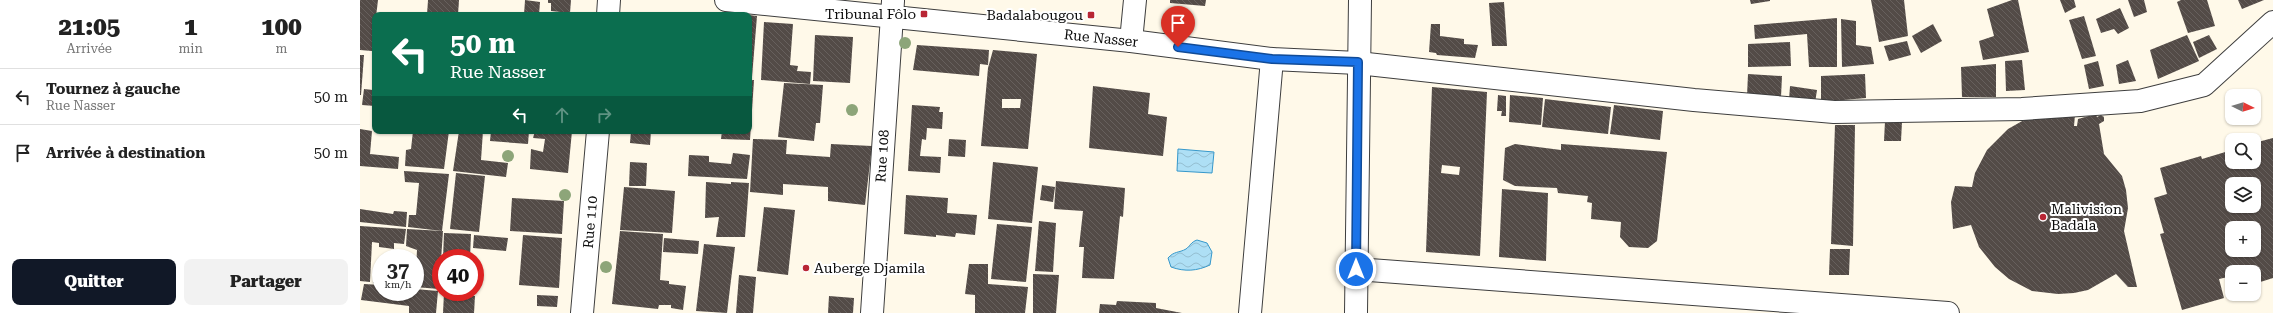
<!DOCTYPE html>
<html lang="fr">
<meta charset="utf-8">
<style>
body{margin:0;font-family:"Roboto Serif",serif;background:#f2f2f2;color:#222;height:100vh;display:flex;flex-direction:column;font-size:15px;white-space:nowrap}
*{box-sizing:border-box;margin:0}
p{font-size:13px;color:#767676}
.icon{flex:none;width:22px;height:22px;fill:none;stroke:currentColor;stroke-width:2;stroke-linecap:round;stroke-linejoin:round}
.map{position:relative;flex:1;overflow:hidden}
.sheet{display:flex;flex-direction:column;background:#fff;width:360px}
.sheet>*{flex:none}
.hud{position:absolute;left:12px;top:12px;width:380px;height:122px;border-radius:8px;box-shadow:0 1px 3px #0004;background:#0b6e4f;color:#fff;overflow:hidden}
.needle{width:26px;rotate:95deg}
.buttons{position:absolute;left:1865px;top:89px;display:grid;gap:8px}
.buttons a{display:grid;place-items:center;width:36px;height:36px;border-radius:8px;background:#fff;box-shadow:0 1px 3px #0004;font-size:20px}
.speed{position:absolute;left:12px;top:249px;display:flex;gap:8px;font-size:20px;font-weight:700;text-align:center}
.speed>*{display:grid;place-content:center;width:52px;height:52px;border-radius:50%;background:#fff;box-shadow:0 1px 3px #0004;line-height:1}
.speed small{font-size:10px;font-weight:400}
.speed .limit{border:6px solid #d22;background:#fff;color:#111}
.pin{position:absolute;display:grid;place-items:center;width:34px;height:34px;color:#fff;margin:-41px -17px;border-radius:50% 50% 50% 0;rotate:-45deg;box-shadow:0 0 4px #0007}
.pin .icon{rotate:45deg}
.me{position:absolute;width:44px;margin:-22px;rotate:0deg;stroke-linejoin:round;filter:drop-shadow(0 0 3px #0008)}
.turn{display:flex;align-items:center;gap:14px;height:84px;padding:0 12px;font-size:18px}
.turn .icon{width:52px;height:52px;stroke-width:2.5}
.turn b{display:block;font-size:28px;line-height:34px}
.lanes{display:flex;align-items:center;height:38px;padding:0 12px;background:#0003;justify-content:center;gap:20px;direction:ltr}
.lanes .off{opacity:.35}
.eta{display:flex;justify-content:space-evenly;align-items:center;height:68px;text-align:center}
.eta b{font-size:24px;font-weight:800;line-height:28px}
.cta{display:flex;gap:8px;margin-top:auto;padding:8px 12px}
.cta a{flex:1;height:46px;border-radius:8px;background:#111827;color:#fff;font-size:16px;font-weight:800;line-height:46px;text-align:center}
.cta a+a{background:#f2f2f2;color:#222}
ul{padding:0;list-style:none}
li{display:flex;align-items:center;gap:12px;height:56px;padding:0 12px;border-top:1px solid #e0e0e0}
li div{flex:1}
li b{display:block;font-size:15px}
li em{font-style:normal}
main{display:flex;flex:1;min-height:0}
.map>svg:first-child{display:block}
.water{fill:url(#water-waves);stroke:#3698cb}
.building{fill:url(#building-back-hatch);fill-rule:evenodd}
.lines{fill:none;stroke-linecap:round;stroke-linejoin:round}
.minor-casing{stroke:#3e3e3e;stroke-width:24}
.tertiary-casing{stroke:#3e3e3e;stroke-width:24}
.minor{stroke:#fff;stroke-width:22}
.tertiary{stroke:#fff;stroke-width:22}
.tree{fill:#8da579}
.route-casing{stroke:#114b97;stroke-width:10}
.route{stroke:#1a73e8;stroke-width:7}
.poi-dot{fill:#b82635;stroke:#fff;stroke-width:1.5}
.labels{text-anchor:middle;stroke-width:4;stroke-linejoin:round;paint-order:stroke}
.poi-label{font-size:14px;fill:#0b0b0b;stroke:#fff;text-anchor:end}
.street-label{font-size:14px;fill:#0b0b0b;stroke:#fff}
</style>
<main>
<section class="sheet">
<div class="eta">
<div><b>21:05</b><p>Arrivée</p></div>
<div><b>1</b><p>min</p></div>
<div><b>100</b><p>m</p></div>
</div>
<ul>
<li><svg class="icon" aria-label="left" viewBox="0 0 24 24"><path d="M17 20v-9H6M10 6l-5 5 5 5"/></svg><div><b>Tournez à gauche</b><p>Rue Nasser</p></div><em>50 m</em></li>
<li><svg class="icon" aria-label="arrive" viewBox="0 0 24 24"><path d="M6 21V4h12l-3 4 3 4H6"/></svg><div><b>Arrivée à destination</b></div><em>50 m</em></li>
</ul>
<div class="cta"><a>Quitter</a><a>Partager</a></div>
</section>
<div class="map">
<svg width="1913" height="313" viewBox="0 0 1913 313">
<defs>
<pattern id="water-waves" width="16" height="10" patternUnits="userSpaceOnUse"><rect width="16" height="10" fill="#aedff5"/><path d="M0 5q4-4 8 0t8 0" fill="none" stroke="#94bed1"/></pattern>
<pattern id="building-back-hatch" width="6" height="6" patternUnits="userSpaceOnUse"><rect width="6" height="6" fill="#534b47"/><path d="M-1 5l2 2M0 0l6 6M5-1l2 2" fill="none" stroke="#67605d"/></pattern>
</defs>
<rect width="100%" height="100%" fill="#fff9e9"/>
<!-- water -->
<g class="water">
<path d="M818,149l36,3 -2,21 -35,-2z"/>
<path d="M837,240l10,3 5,9 -2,13c-13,6 -25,7 -39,2l-3,-9c6,-7 11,-5 18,-9 4,-3 5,-7 11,-9z"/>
</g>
<!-- building -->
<g class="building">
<path d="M0,0h18l-6,51 -12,-1z"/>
<path d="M68,0h31l-1,15h-31z"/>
<path d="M165,0l15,2 -1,13h-15z"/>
<path d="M188,0h23l-1,13 -19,-2v-8h-3z"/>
<path d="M810,0h36l-1,6 -35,-3z"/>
<path d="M1390,0h20v1l-19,3z"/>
<path d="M1511,0h33l4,36 -29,6z"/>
<path d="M1652,0h6l11,52 -46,8 -4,-19 15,-5 -7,-27z"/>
<path d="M1700,0h14l2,7 -11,6z"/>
<path d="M1768,0h16l3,12 -13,5z"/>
<path d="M1821,0h26l8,26 -27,7 -11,-31z"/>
<path d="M1878,0h26l-22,9z"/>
<path d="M1144,2l3,44h-15l-3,-43z"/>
<path d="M1760,8l9,20 -11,6 -4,-5 -13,4 -5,-14z"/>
<path d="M389,15l8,1 -5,61h-3z"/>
<path d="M1724,16l12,40 -14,3 -13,-39z"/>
<path d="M1477,18v49h-28l-2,-33 -52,5 -1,-14z"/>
<path d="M1481,19l15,2v24l15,2 3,17 -32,3z"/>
<path d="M404,22l29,2 -3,41 8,1 -1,5 14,1 -1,12 -49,-4z"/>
<path d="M1071,24h9v12l24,3v5l14,1 -3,13 -38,-3 -1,-2 -7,-1z"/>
<path d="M1573,24l9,17 -21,12 -9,-17z"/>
<path d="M455,35l38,2 -3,46 -37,-2z"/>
<path d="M1827,35l12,26 -41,18 -8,-29z"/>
<path d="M1849,35l8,14 -18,9 -6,-16z"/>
<path d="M1547,41l4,14 -22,6 -5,-15z"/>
<path d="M1430,42l1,24 -43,1v-23z"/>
<path d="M557,45l72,5 -1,15 -8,-1 -1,12 -66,-6z"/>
<path d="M633,50l44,4 -9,95 -47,-3 7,-78zM642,99h19l-1,9h-18z"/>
<path d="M0,55h4l-3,40h-1z"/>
<path d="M1662,60l3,30 -19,1 -1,-30z"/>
<path d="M1768,60l8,21 -17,3 -3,-19z"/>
<path d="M1738,61l6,25 -15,3 -5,-24z"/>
<path d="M1636,64v33h-34l-1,-30z"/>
<path d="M1388,74l34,2 -1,21 -34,-1z"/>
<path d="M1505,74l1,24 -45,4v-26z"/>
<path d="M389,80h5l-4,60 -29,-1 1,-8h27z"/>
<path d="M424,83l39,2 -3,38h-4l-2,18 -36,-4z"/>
<path d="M733,86l57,7 -2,21 19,3 -4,39 -74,-8z"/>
<path d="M1430,86l27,4 -2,13 -26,-3z"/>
<path d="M15,87v19l-13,-1 2,-16 9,1z"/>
<path d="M1072,87l55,5 -7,164 -54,-4zM1082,165l18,2 -1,8 -18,-2z"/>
<path d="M1138,95l8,1v20h-5l1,-5h-5z"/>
<path d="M1150,95l33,3 -2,27 -32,-3z"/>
<path d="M1185,99l66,8 -3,27 -66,-7z"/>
<path d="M552,105l28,2 -1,5h4l-1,17 -15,-1 -1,12 -4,-1 -2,17 21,1 -1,16 -32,-2z"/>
<path d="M1254,105l49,6 -3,29 -50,-6z"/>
<path d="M1736,114l1,3 4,-2 3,2v4l-5,3 5,30 18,22 4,14 2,18 -4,23 13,56h-9l-12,-13 -28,16 -14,3 -16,1 -26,-3 -23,-12 -14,-12 -16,-20 -8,-22 -18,4 -2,-27 4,-16 17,1 3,-14 12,-23 21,-21 16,-9 17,-3 34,-2 -1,11h3l1,-7z"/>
<path d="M1525,121l17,1 -1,19h-17z"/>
<path d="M1475,125h20l-2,121 -22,-2z"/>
<path d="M0,129l12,2 -2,23 29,3 -1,12 -38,-3z"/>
<path d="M53,131h36l-5,38 -39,-3 1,-16 5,-1z"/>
<path d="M99,131h24l-2,29 27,3 -2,14 -53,-6z"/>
<path d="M131,131h38l-1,13 -38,-3z"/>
<path d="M175,131h37l-4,42 -38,-4 1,-20 12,3 2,-13 -12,-1z"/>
<path d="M271,131h20l-1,14 -20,-2z"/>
<path d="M1913,138v140l-19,6v-12h-22v17l-4,-12 -9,2 5,19 -42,12 -22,-76 4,-1 -10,-35 13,-4 -7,-26 41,-12 1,3 30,-9v12h22v-19zM1872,184h22v22h-22zM1872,228h22v22h-22z"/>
<path d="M393,139l34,1 -1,14 44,3 1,-13 41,2 -7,59 -37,-4v-14l-45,-3v11l-33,-3z"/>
<path d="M589,139l17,1 -1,17 -17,-1z"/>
<path d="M1155,144l46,6v-6l106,8 -10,89 -9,7 -19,-1 -9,-10 1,-15 -30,-3 1,-16 -5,-1 1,-6 -30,-3 -1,-5 -42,-2 -12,-6 2,-32z"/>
<path d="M373,153l17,2 -3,24 -59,-3 1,-21 20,1v6l22,2z"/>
<path d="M270,162l17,1 -1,23h-17z"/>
<path d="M633,162l45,5 -6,56 -44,-4z"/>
<path d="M44,171l45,3 -7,57 -34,-4 1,-12h7l3,-32 -14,-1z"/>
<path d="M96,173l29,3 -6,56 -29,-3z"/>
<path d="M696,181l69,7 -2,29 -3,-1 -6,63 -32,-1 2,-31h-5l4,-36 -29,-2z"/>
<path d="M346,182l25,2v-2l18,1 -4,54h-29l3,-20 -14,1z"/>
<path d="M682,185l13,2 -2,15 -13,-2z"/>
<path d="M264,187l51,4 -3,42 -52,-3z"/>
<path d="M1142,189l46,4 -2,68 -47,-4z"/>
<path d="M546,195l42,3 -1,15 30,2 -2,20 -19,-2 -1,4 -19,-2v2l-32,-3z"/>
<path d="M152,198l52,3 -2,33 -52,-3z"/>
<path d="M404,207l31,3 -7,65 -31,-4z"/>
<path d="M0,209l33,5 1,-3 13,1 -1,15 -46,-5z"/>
<path d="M679,221l17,2 -3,49 -18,-1z"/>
<path d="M637,224l35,3 -6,55 -35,-3z"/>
<path d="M0,226l46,3 -2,15 -10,-1v6l-15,-2v-4l-7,-1 -2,40 -10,-1z"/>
<path d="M47,229l36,2 -4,58 -24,-2 2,-37 -11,-4z"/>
<path d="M260,231l43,3 -3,46 9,1v3l17,2 -3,24 -12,-2v-3h-12l-1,4 -46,-5z"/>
<path d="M84,233l27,1 -1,24h-27z"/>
<path d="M114,235l34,3 -2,13 -33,-3z"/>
<path d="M163,235l39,3 -3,50 -40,-3z"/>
<path d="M304,238l35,3 -1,13 -35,-2z"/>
<path d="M344,244l31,3 -8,66 -31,-2z"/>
<path d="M1470,249h20l-1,26h-20z"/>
<path d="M609,264h19v20l40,3 -3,26h-50v-18l-10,-1z"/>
<path d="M14,273l7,2v9l-8,-1z"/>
<path d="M673,274l26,1 -3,38h-23z"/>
<path d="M379,275l17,2 -3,36h-17z"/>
<path d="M4,284l17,1v7h34v-3l23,2 -2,22h-27v-7l-48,-6z"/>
<path d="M84,293l31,3 -1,17h-31z"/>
<path d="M177,295l21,1 -1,11 -20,-1z"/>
<path d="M469,296l25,2 -1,15h-25z"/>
<path d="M757,301l39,2v5l26,5h-83l1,-9 16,1z"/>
</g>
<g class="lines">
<defs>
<g id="minor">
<path d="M366,0l405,41 141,18 86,4 336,37 140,12 188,-3 118,-8 64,-16 69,-63"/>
<path d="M248,15l1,-15"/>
<path d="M771,41l4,-41"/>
<path d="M996,269l592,44"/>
<path d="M222,313l16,-182"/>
<path d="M512,313l21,-312"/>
<path d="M890,313l22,-254"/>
</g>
<path id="tertiary" d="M996,313l4,-313"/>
</defs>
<!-- minor casing -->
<use href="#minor" class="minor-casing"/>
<!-- tertiary casing -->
<use href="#tertiary" class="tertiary-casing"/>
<!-- minor -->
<use href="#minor" class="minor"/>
<!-- tertiary -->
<use href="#tertiary" class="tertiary"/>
</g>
<!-- trees -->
<g class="tree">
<circle cx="545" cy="43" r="6"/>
<circle cx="492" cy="110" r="6"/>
<circle cx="148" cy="156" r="6"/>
<circle cx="205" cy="195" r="6"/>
<circle cx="246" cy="267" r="6"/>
</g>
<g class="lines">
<defs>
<path id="route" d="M818,47l94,12 86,3 -2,207"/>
</defs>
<!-- route casing -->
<use href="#route" class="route-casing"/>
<!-- route -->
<use href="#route" class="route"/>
</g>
<!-- markers -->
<g class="poi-dot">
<rect x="560" y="10" width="8" height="8" rx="2"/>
<rect x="727" y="11" width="8" height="8" rx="2"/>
<circle cx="1683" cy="217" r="4"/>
<circle cx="446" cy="268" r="4"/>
</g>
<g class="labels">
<!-- poi labels -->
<g class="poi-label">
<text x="556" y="19">Tribunal Fôlo</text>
<text x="723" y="20">Badalabougou</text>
<text x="1691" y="214" text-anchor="start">Malivision<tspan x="1691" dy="16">Badala</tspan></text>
<text x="454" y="273" text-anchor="start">Auberge Djamila</text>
</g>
<!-- street labels -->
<g class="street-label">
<text transform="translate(741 38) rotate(6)" y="5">Rue Nasser</text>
<text transform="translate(522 156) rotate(-86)" y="5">Rue 108</text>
<text transform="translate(230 222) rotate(-85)" y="5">Rue 110</text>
</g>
</g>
</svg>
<div class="buttons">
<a><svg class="needle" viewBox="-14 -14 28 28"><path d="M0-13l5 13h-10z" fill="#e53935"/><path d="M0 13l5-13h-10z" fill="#767676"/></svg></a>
<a><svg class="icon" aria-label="search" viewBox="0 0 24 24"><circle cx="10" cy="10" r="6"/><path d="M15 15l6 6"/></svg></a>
<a><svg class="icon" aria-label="layers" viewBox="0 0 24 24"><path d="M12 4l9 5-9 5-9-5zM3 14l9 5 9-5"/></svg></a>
<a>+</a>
<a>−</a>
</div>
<div class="speed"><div>37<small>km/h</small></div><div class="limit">40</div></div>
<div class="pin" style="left:818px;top:47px;background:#d93025"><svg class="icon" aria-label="arrive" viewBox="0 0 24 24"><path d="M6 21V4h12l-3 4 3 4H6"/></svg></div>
<svg class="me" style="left:996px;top:269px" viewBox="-20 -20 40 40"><circle r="17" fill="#1a73e8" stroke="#fff" stroke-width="3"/><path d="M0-11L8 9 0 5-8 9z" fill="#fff"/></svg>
<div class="hud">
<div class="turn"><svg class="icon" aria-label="left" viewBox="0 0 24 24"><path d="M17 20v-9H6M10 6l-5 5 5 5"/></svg><div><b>50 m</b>Rue Nasser</div></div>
<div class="lanes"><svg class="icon" aria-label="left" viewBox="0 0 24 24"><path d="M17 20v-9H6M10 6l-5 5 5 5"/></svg><svg class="icon off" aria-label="ahead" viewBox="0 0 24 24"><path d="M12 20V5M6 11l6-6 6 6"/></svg><svg class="icon off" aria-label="right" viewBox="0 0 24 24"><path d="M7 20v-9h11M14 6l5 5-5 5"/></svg></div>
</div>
</div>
</main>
